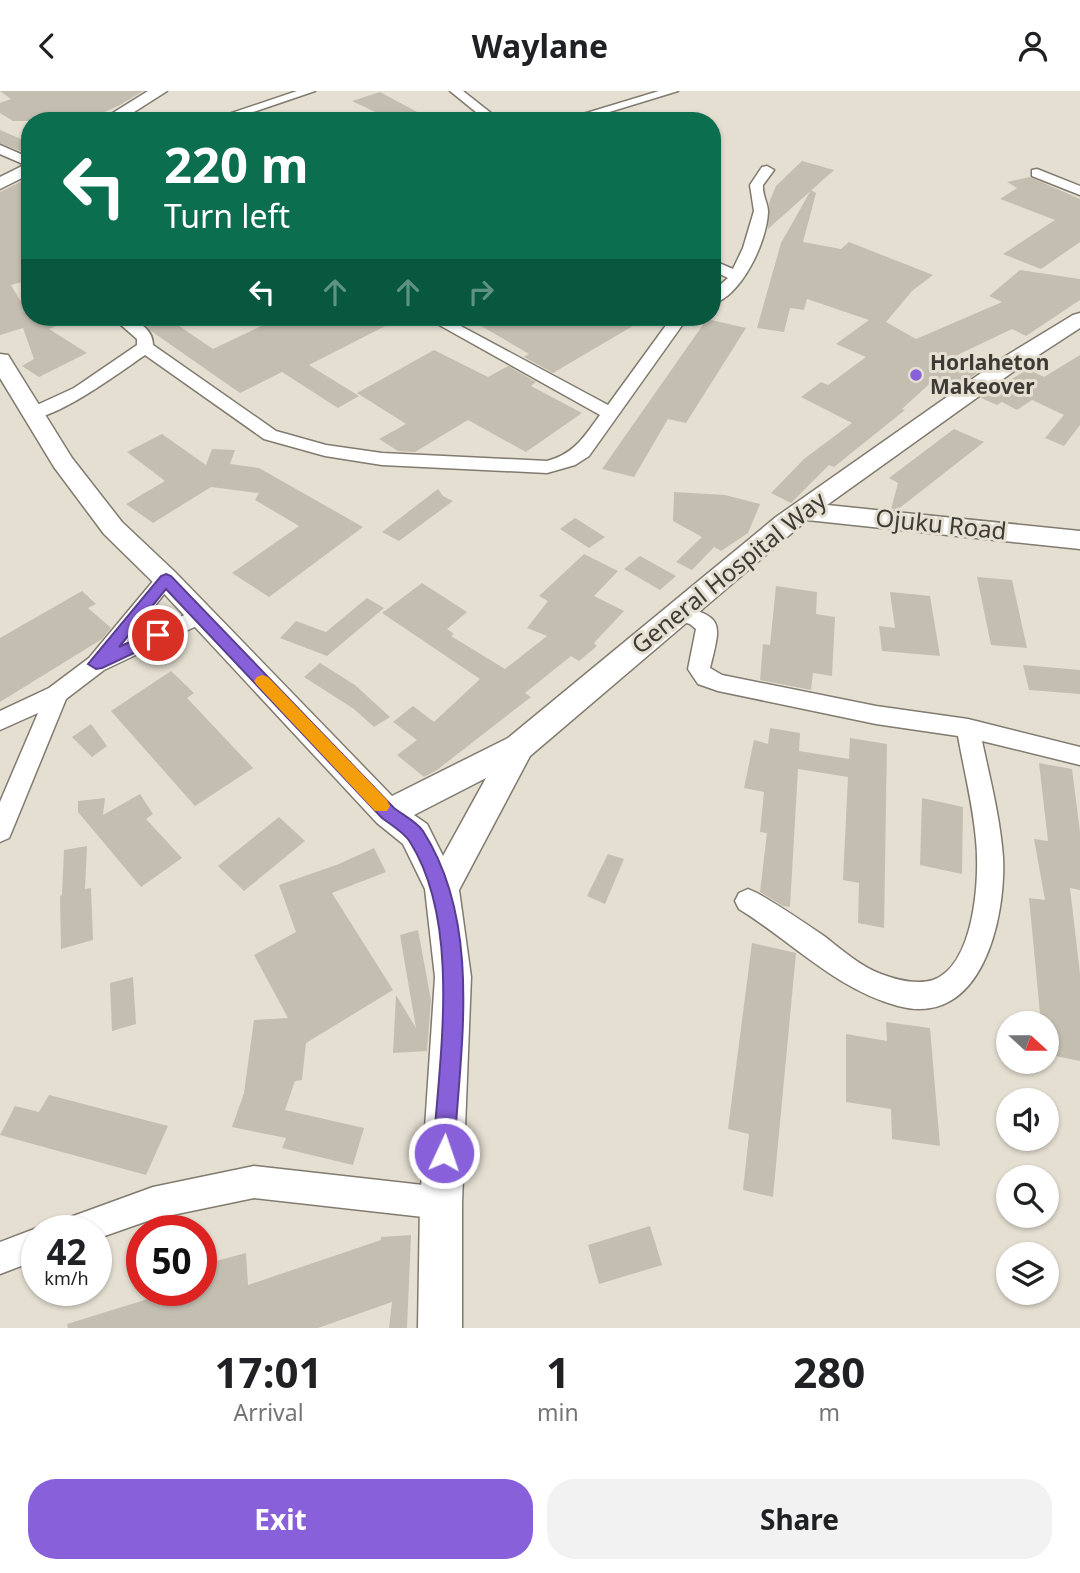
<!DOCTYPE html>
<style>
body{margin:0;font-family:"Noto Sans",sans-serif;background:#f2f2f2;color:#202124;height:100vh;display:flex;flex-direction:column;font-size:26px;white-space:nowrap}
*{box-sizing:border-box;margin:0}
p{font-size:23px;color:#757577}
.icon{flex:none;width:38px;height:38px;fill:none;stroke:currentColor;stroke-width:2;stroke-linecap:round;stroke-linejoin:round}
.map{position:relative;height:1237px;overflow:hidden}
.drawer{display:flex;flex-direction:column;background:#fff;flex:1}
.drawer>*{flex:none}
.banner{position:absolute;left:21px;top:21px;width:700px;height:214px;border-radius:28px;box-shadow:0 2px 5px #0004;background:#0b6e4f;color:#fff;overflow:hidden}
.needle{width:46px;rotate:111deg}
.buttons{position:absolute;left:996px;top:920px;display:grid;gap:14px}
.buttons a{display:grid;place-items:center;width:63px;height:63px;border-radius:50%;background:#fff;box-shadow:0 2px 5px #0004;font-size:35px}
.speed{position:absolute;left:21px;top:1124px;display:flex;gap:14px;font-size:35px;font-weight:700;text-align:center}
.speed>*{display:grid;place-content:center;width:91px;height:91px;border-radius:50%;background:#fff;box-shadow:0 2px 5px #0004;line-height:1}
.speed small{font-size:18px;font-weight:400}
.speed .limit{border:10px solid #d22;background:#fff;color:#111}
.pin{position:absolute;display:grid;place-items:center;width:60px;height:60px;color:#fff;margin:-30px;border:4px solid #fff;border-radius:50%;box-shadow:0 2px 7px #0007}
.me{position:absolute;width:77px;margin:-38px;rotate:3deg;stroke-linejoin:round;filter:drop-shadow(0 0 5px #0008)}
.turn{display:flex;align-items:center;gap:24px;height:147px;padding:0 28px;font-size:32px}
.turn .icon{width:91px;height:91px;stroke-width:2.5}
.turn b{display:block;font-size:49px;line-height:60px}
.lanes{display:flex;align-items:center;height:66px;padding:0 28px;background:#0003;justify-content:center;gap:35px;direction:ltr}
.lanes .off{opacity:.35}
.eta{display:flex;justify-content:space-evenly;align-items:center;height:119px;text-align:center}
.eta b{font-size:42px;font-weight:700;line-height:49px}
.button{display:flex;gap:14px;margin-top:auto;padding:14px 28px}
.button a{flex:1;height:80px;border-radius:28px;background:#8860da;color:#fff;font-size:28px;font-weight:700;line-height:80px;text-align:center}
.button a+a{background:#f2f2f2;color:#202124}
header{display:flex;justify-content:space-between;align-items:center;height:91px;padding:0 28px;background:#fff;font-size:32px;font-weight:700}
.map>svg:first-child{display:block}
.building{fill:#c4beb1}
.lines{fill:none;stroke-linecap:round;stroke-linejoin:round}
.minor-casing{stroke:#807a6f;stroke-width:3}
.major-casing{stroke:#807a6f;stroke-width:3}
.minor{fill:#fff;fill-rule:evenodd}
.major{fill:#fff;fill-rule:evenodd}
.route{fill:#8860da;stroke:#583e8e;stroke-width:2}
.slow{fill:#f59e0b}
.poi-dot{fill:#8860da;stroke:#e5dfd2;stroke-width:2.5}
.labels{text-anchor:middle;stroke-width:6;stroke-linejoin:round;paint-order:stroke}
.far-poi-label{font-size:21px;font-weight:bold;fill:#3d3b35;stroke:#e5dfd2;text-anchor:start}
.street-label{font-size:24px;fill:#3d3b35;stroke:#e5dfd2}
</style>
<header><svg class="icon" aria-label="back" viewBox="0 0 24 24"><path d="M15 5l-7 7 7 7"/></svg>Waylane<svg class="icon" aria-label="person" viewBox="0 0 24 24"><circle cx="12" cy="8" r="4"/><path d="M4 21q1-7 8-7t8 7"/></svg></header>
<div class="map">
<svg width="1080" height="1237" viewBox="0 0 1080 1237">
<rect width="100%" height="100%" fill="#e5dfd2"/>
<!-- building -->
<g class="building">
<path d="M0,0h143l-23,14 -35,16h-72l-13,-8v-10l11,-4z"/>
<path d="M380,1l54,29h-40l-42,-20z"/>
<path d="M0,39l30,13v12l-30,-12z"/>
<path d="M802,70l32,9 -66,59 1,-26 7,-17z"/>
<path d="M30,86v103l-19,5 19,32h47l-28,12 38,24 -48,24 -17,-11 12,-7 -11,-31 -23,7v-143z"/>
<path d="M1030,86l50,22v43l-39,27 -38,-15 52,-34 -55,-21 17,-11 -10,-6z"/>
<path d="M811,99l5,3 -13,49 38,7 8,-7 84,33 -21,16 -26,31 30,17 86,-37 -13,-6 31,-26 60,9v21l-54,36 -14,-7 -63,30 28,14 -19,13 -22,-8 -34,31 3,1 -71,57 -5,-2 -38,38 -20,-10 33,-34 48,-36 -51,-26 20,-15 7,3 38,-28 -30,-13 33,-24 -62,-21 -3,11 -14,-2 -6,24 -27,-4 24,-85z"/>
<path d="M131,226h35l47,32 67,-32h123l-94,48 50,31 -21,12 -56,-36 -42,21z"/>
<path d="M466,226h182l-95,56 -29,-16 5,-3z"/>
<path d="M707,228l39,9 -60,95 -18,-4 -34,58 -32,-8z"/>
<path d="M434,259l54,27 20,-11 28,16 -5,4 51,27 -56,39 -58,-32 -53,32 -17,-1 -19,-12 27,-15 -49,-31z"/>
<path d="M1080,264v70l-16,21 -19,-8 19,-23 -32,-15 -15,10 -15,-8 -5,3 -16,-7 47,-29 16,8z"/>
<path d="M954,338l30,13 -87,68 -6,-1 7,-26 -9,-5z"/>
<path d="M162,343l44,31 6,-16 23,1 -5,14 29,4 104,59 -94,70 -37,-24 67,-47 -44,-26 4,-7 -48,-6 -58,36 -27,-19 39,-23 -38,-29z"/>
<path d="M438,398l5,7 10,5 -54,40 -17,-9z"/>
<path d="M674,401l51,3 35,9 -12,29 -27,18 -7,-4 -22,23 -16,-8 26,-25 -29,-16z"/>
<path d="M575,427l30,19 -16,11 -29,-19z"/>
<path d="M584,463l34,17 -24,25 30,15 -30,32 3,3 -18,15 -8,-5 -46,37 6,4 -94,73 -13,7 -27,-22 20,-15 -24,-18 20,-16 21,16 46,-43 -98,-66 40,-30 45,29 -20,17 7,5 -3,2 54,33 42,-33 -20,-8 21,-27 -9,-5z"/>
<path d="M640,465l36,20 -16,14 -36,-21z"/>
<path d="M977,486l35,3 15,68 -36,-3z"/>
<path d="M776,495l41,6 -1,22 19,3 -3,59 -19,-3 -2,17 -51,-10 3,-36 7,1z"/>
<path d="M82,500l14,13 -8,4 23,20 -9,11 -102,63v-64z"/>
<path d="M890,501l40,4 10,60 -58,-5 -3,-25 16,2z"/>
<path d="M367,507l17,10 -57,48 -47,-18 16,-17 30,11z"/>
<path d="M320,572l35,22 35,32 -16,10 -20,-18 -50,-32z"/>
<path d="M1023,574l57,5v24l-51,-4z"/>
<path d="M171,580l23,22 -7,5 66,70 -58,38 -84,-95z"/>
<path d="M91,633l16,22 -15,11 -20,-20z"/>
<path d="M770,637l30,5 -1,18 50,8 1,-21 37,6 -3,184 -26,-5 1,-40 -16,-3 5,-103 -50,-8 -8,138 -7,-1 -23,-14 7,-59 -7,-1 4,-40 -20,-4 10,-48 14,4z"/>
<path d="M1039,672l33,6 8,63v58l-10,-2 10,86v87l-34,-7v-30h-5l-12,-126 16,2 -11,-61 14,2z"/>
<path d="M140,703l13,20 -7,5 36,39 -41,29 -63,-75v-11l27,-3 -2,17z"/>
<path d="M922,707l41,9 -1,67 -42,-9z"/>
<path d="M279,726l26,24 -61,50 -26,-25z"/>
<path d="M87,755l-2,43 6,-1 2,52 -32,9 -1,-53 2,-1 2,-45z"/>
<path d="M374,757l12,24 -54,21 61,97 -87,53 -4,37 -7,1 -10,29 79,18 -11,37 -71,-17 4,-10 -54,-11 12,-34 10,-73 34,-2 -34,-63 42,-23 -17,-47 60,-21z"/>
<path d="M608,763l16,5 -19,45 -18,-8z"/>
<path d="M418,839l13,70 -4,51 -34,2 3,-58 20,33 -16,-93z"/>
<path d="M752,852l44,10 -23,244 -30,-7 6,-56 -21,-5z"/>
<path d="M133,886l3,47 -24,7 -2,-48z"/>
<path d="M886,931l44,6 10,118 -48,-7 -1,-30 -45,-7v-68l41,7z"/>
<path d="M49,1004l119,31 -22,49 -146,-40 15,-29 24,6z"/>
<path d="M650,1135l12,39 -63,19 -11,-39z"/>
<path d="M411,1144l-4,93h-18l3,-26 -74,26h-250l-1,-4 84,-26v-8h50v-25l45,-12 2,32 133,-45v-3z"/>
</g>
<g class="lines">
<defs>
<g id="minor">
<path d="M297,0h18l-88,30h-19z"/>
<path d="M450,0h13l38,30h-14z"/>
<path d="M659,0h19l-98,30h-20z"/>
<path d="M0,54l30,13v9l-30,-13z"/>
<path d="M767,75l7,4 -11,15c-1,10 5,18 5,27 -1,29 -26,84 -56,92v-12l16,-14 -16,-8v-10l21,9 10,-21 11,-37 -4,-26 12,-18z"/>
<path d="M1037,78l43,17v9l-48,-19v-6z"/>
<path d="M112,226c17,-1 41,8 41,28l123,86 50,14 56,8 165,8c27,-7 37,-24 53,-46l-175,-98h19l164,88 64,-88h16l-99,139 -14,9 -28,8 -165,-8 -57,-9 -61,-17 -119,-84c-22,15 -94,69 -119,63l-3,-4 3,-4 48,-22 63,-43v-6z"/>
<path d="M166,481l7,2 3,5 -49,62 73,-33 7,3 4,5 -4,5 -103,49 -38,29 -54,132 -3,7 -9,4v-40l38,-89 -38,17v-19l49,-23 40,-30 70,-84z"/>
<path d="M677,514c48,12 44,18 33,63l12,7 154,31 92,13 112,28v18l-98,-24c8,38 18,76 21,116 3,61 -21,172 -105,149 -61,-16 -107,-65 -159,-97l-4,-8 4,-8 9,-4 9,4c23,13 45,28 67,43 18,14 36,30 57,38 16,6 36,11 52,6 42,-15 47,-103 43,-140 -3,-35 -12,-70 -18,-104l-82,-12 -158,-33 -20,-7 -10,-15 8,-40 -6,-5 -20,-6 -4,-5 4,-5z"/>
<path d="M254,1075l187,21 11,5 5,11 -5,11 -11,5 -187,-21 -101,21 -57,20v-9h-36l5,-11 88,-32z"/>
<path d="M37,1137l6,2h-6v30l-37,14v-32z"/>
</g>
<g id="major">
<path d="M148,0h19l-47,30h-20z"/>
<path d="M30,71v12l-30,15v-12z"/>
<path d="M1080,222v15l-63,41 -190,136 253,26v18l-273,-29 -277,236 -71,134 12,87 -9,226v125h-44l2,-125 15,-226 -10,-88 -22,-45 -26,-21 -220,-237 -53,-52 -50,-67 -54,-89v-24l8,1 64,103 50,64 53,50 217,224 116,-58 268,-221 225,-158 72,-44zM486,687l-43,78 -16,-32 -13,-9z"/>
</g>
</defs>
<!-- minor casing -->
<use href="#minor" class="minor-casing"/>
<!-- major casing -->
<use href="#major" class="major-casing"/>
<!-- minor -->
<use href="#minor" class="minor"/>
<!-- major -->
<use href="#major" class="major"/>
</g>
<!-- route -->
<path class="route" d="M166,483l5,2 223,232c9,7 23,14 29,23 60,94 37,217 31,322l-3,8 -7,3 -8,-3 -3,-8c6,-93 29,-229 -23,-311 -6,-10 -19,-17 -28,-24l-216,-229 -47,58 39,-18 8,6 -2,4 -62,29 -6,1 -8,-5 73,-88z"/>
<!-- slow -->
<path class="slow" d="M262,584l6,2 119,123 3,6 -3,5h-12l-118,-126 -3,-4 3,-4z"/>
<!-- markers -->
<circle class="poi-dot" cx="916" cy="284" r="7"/>
<g class="labels">
<!-- far-poi labels -->
<g class="far-poi-label">
<text x="930" y="279">Horlaheton<tspan x="930" dy="24">Makeover</tspan></text>
</g>
<!-- street labels -->
<g class="street-label">
<text transform="translate(941 434) rotate(6)" y="8">Ojuku Road</text>
<text transform="translate(729 482) rotate(-39)" y="8">General Hospital Way</text>
</g>
</g>
</svg>
<div class="buttons">
<a><svg class="needle" viewBox="-14 -14 28 28"><path d="M0-13l5 13h-10z" fill="#e53935"/><path d="M0 13l5-13h-10z" fill="#757577"/></svg></a>
<a><svg class="icon" aria-label="sound" viewBox="0 0 24 24"><path d="M4 9h4l5-4v14l-5-4H4zM17 9q2 3 0 6"/></svg></a>
<a><svg class="icon" aria-label="search" viewBox="0 0 24 24"><circle cx="10" cy="10" r="6"/><path d="M15 15l6 6"/></svg></a>
<a><svg class="icon" aria-label="layers" viewBox="0 0 24 24"><path d="M12 4l9 5-9 5-9-5zM3 14l9 5 9-5"/></svg></a>
</div>
<div class="speed"><div>42<small>km/h</small></div><div class="limit">50</div></div>
<div class="pin" style="left:158px;top:544px;background:#d93025"><svg class="icon" aria-label="arrive" viewBox="0 0 24 24"><path d="M6 21V4h12l-3 4 3 4H6"/></svg></div>
<svg class="me" style="left:444px;top:1062px" viewBox="-20 -20 40 40"><circle r="17" fill="#8860da" stroke="#fff" stroke-width="3"/><path d="M0-11L8 9 0 5-8 9z" fill="#fff"/></svg>
<div class="banner">
<div class="turn"><svg class="icon" aria-label="left" viewBox="0 0 24 24"><path d="M17 20v-9H6M10 6l-5 5 5 5"/></svg><div><b>220 m</b>Turn left</div></div>
<div class="lanes"><svg class="icon" aria-label="left" viewBox="0 0 24 24"><path d="M17 20v-9H6M10 6l-5 5 5 5"/></svg><svg class="icon off" aria-label="ahead" viewBox="0 0 24 24"><path d="M12 20V5M6 11l6-6 6 6"/></svg><svg class="icon off" aria-label="ahead" viewBox="0 0 24 24"><path d="M12 20V5M6 11l6-6 6 6"/></svg><svg class="icon off" aria-label="right" viewBox="0 0 24 24"><path d="M7 20v-9h11M14 6l5 5-5 5"/></svg></div>
</div>
</div>
<section class="drawer">
<div class="eta">
<div><b>17:01</b><p>Arrival</p></div>
<div><b>1</b><p>min</p></div>
<div><b>280</b><p>m</p></div>
</div>
<div class="button"><a>Exit</a><a>Share</a></div>
</section>
